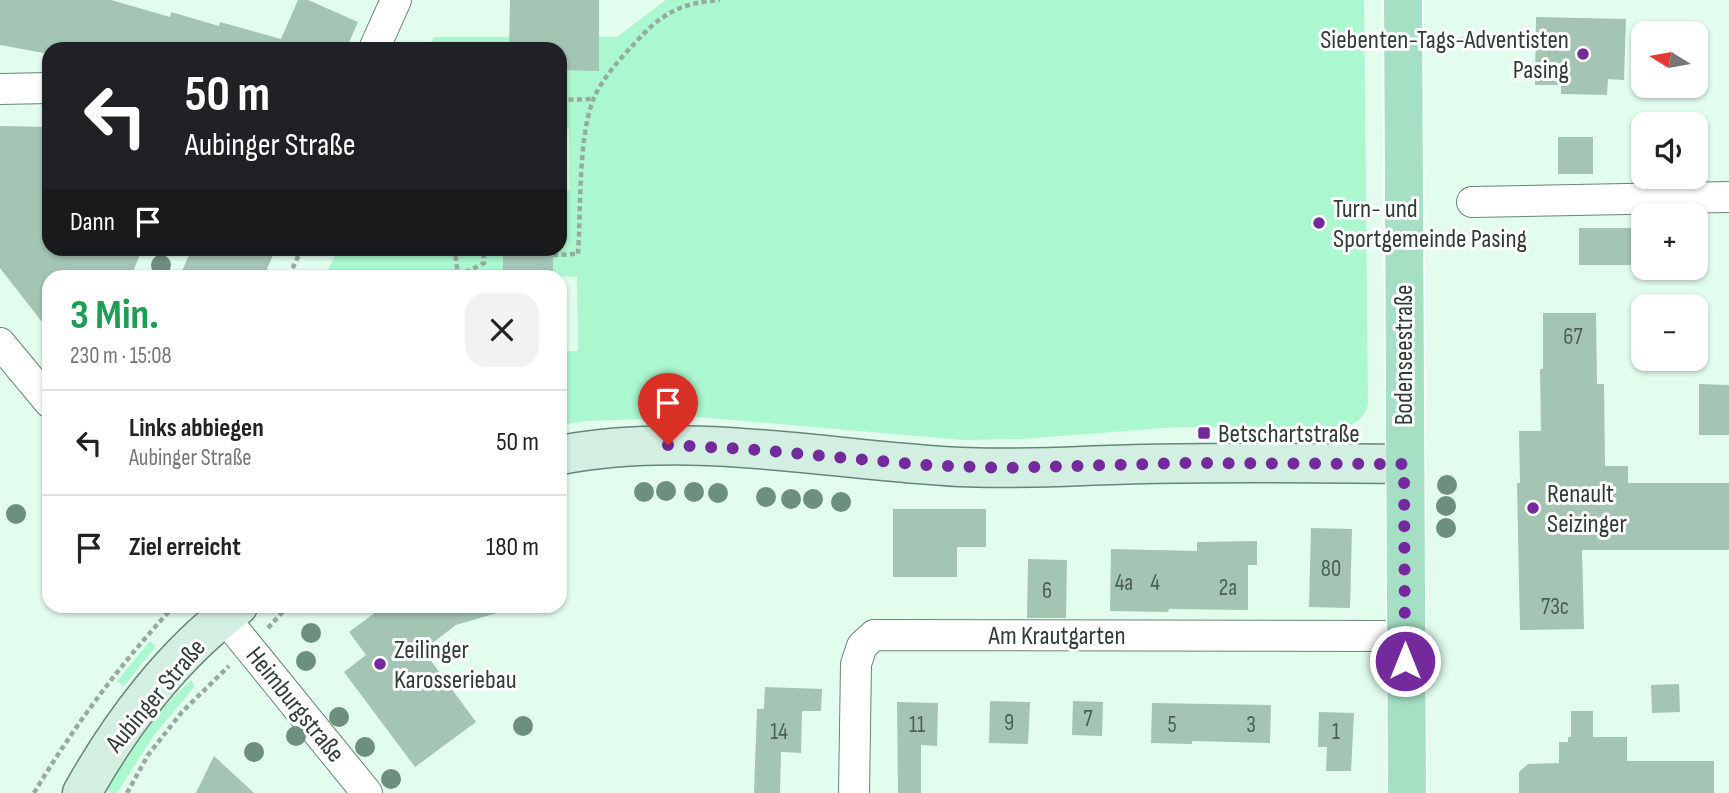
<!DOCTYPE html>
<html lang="de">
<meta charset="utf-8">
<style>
body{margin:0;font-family:"Sofia Sans Condensed",sans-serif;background:#f2f2f2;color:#222;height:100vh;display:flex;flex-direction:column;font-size:26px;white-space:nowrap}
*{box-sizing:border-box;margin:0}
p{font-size:23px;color:#767676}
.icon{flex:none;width:38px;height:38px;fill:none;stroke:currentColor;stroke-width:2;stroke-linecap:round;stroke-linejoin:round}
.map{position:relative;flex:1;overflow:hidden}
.sheet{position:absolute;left:42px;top:270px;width:525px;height:343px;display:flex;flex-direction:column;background:#fff;border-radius:21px;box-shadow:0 2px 5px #0004}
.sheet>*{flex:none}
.hud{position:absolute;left:42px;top:42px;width:525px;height:214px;border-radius:21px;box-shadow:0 2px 5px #0004;background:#202124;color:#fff;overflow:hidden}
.needle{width:46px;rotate:281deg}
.fabs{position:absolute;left:1631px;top:21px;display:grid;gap:14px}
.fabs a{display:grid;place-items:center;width:77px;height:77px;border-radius:14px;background:#fff;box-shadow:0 2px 5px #0004;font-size:35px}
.pin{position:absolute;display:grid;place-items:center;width:60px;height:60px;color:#fff;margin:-72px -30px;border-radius:50% 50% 50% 0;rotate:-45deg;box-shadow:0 0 7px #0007}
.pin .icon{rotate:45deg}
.me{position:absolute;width:77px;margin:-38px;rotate:0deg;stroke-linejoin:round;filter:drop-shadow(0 0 5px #0008)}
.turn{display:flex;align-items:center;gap:24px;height:147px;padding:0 28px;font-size:32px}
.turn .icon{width:91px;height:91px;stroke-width:2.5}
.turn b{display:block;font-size:49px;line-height:60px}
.then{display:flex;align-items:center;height:66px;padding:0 28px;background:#0003;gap:14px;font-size:26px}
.round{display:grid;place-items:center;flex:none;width:74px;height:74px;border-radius:21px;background:#f2f2f2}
.headline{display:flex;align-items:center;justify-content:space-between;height:119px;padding:0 28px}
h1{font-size:42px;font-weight:700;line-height:52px;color:#1e9e55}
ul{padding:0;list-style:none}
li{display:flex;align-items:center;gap:21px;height:105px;padding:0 28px;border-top:2px solid #e0e0e0}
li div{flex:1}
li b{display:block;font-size:26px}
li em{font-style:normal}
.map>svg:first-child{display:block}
.green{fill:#abf7cf}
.building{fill:#a4c5b3}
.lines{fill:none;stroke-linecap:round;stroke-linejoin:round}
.street-casing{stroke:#678675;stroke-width:32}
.secondary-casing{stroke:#678675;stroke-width:41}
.primary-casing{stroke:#fff;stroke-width:41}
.path{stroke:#96ab9f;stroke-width:4.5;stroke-dasharray:5 3.5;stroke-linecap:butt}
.street{stroke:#fff;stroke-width:30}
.secondary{stroke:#d3efe1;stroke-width:38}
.primary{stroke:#a6e0c4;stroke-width:38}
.tree{fill:#6d907e}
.route{stroke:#742a9d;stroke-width:12;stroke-dasharray:0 21.6}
.poi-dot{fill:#742a9d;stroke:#fff;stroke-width:2.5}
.labels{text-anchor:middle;stroke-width:6;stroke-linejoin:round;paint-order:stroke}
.number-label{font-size:23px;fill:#4d5f55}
.poi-label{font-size:26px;fill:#303d36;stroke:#fff;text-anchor:start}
.street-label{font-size:26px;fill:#303d36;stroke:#fff}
</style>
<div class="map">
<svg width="1729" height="793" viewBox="0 0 1729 793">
<rect width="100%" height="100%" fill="#e2fded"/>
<!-- green -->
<g class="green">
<path d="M666,0h698l4,405c-6,16 -14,19 -29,24l-162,-2 -155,12 -59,1 -266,-23 -111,4 -26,4v-74h18l-1,-74 -24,-1v-27l7,-1v-50l10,-9 -1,-60 -9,-1v-79h-132l6,-12h183z"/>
<path d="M338,249h165v27h-178z"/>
<path d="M150,641l6,5 -32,40 -7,-5z"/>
<path d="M191,680l4,6 -41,49 -37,58h-6l-6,-4 54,-77z"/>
</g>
<!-- building -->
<g class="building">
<path d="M0,0h111l59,17 1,-5 48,14 1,-4 61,17 17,-39h10l50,22 -12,27h-297v5l-49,-9z"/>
<path d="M510,0h89v71l-39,-1v-21h-51z"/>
<path d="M1536,17l90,2 -2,61 -16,-1 -1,16 -46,-1v-9h-26z"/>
<path d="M0,126l49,1v121h94l-12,28h-82v55l-49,-63z"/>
<rect x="1558" y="137" width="35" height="37"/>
<rect x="1579" y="228" width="52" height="37"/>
<path d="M192,248h84l-12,28h-84z"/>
<rect x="503" y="248" width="50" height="28"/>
<path d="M1543,313h53l1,71h7l1,82h23v17h101v67h-147l2,79 -64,1 -3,-147h3l-1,-52h22l-1,-62h3z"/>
<path d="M1699,384l30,1v50h-30z"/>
<path d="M893,509h93v38h-29v30h-64z"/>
<path d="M1311,528l41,1 -2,79 -41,-1z"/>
<path d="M1257,541v24h-9v45l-79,-1 -1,3 -58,-1 1,-62 86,2v-9z"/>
<path d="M1028,559l39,1 -1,58h-39z"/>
<path d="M384,606h119l1,5 -48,14 -33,25 53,72 -61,45 -71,-95 22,-17 -17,-23z"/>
<path d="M1679,684l1,28 -28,1 -1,-28z"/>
<path d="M765,687l57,2 -1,22h-19l-1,42 -20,-1 -1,41h-26l3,-84h7z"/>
<path d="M990,701l40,1 -2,42 -39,-1z"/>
<path d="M1073,701l30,1 -1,34 -30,-1z"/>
<path d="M897,702l41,1 -1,43 -16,-1v48h-23z"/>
<path d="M1152,703l119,2 -1,38 -78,-2v3l-41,-1z"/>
<path d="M1571,711h22v26h34v24h87v32h-195v-21l9,-8 31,-1v-21h9v-5h3z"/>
<path d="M1319,712l35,1 -3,58h-25l1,-24h-9z"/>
<path d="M214,756l40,37h-58z"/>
</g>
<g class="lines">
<defs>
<g id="street">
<path d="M374,49l22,-49"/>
<path d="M0,89l49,-1"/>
<path d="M1472,202l257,-5"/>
<path d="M0,343l49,59"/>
<path d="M215,606l152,187"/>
<path d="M854,793l2,-129 6,-18 12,-11 530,1"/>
</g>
<g id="secondary">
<path d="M560,455c132,-25 267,5 400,12 62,3 123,-2 185,-3 86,-2 172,-1 259,0"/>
<path d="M82,793c39,-70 92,-140 156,-187"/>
</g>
<path id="primary" d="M1403,0l4,793"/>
</defs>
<!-- street casing -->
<use href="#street" class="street-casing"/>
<!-- secondary casing -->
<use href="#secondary" class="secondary-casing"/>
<!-- primary casing -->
<use href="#primary" class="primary-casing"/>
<!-- path -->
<g class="path">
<path d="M1433,39l103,1"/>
<path d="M560,100l34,-1"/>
<path d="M457,248l-2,3 3,25"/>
<path d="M483,252h20"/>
<path d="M553,255l25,-1c3,-44 0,-114 15,-154 8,-20 26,-40 41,-56 27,-30 45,-41 86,-44"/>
<path d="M289,276l13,-28"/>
<path d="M458,276l26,-13 -1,-15"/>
<path d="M268,628l19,-21 -2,-1"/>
<path d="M34,793c40,-67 87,-130 140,-187"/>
<path d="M127,793l21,-38 34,-43 47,-46"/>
</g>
<!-- street -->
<use href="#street" class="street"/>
<!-- secondary -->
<use href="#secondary" class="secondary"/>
<!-- primary -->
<use href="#primary" class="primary"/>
</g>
<!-- trees -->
<g class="tree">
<circle cx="161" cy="265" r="10"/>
<circle cx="1447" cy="485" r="10"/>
<circle cx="666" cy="491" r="10"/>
<circle cx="644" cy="492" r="10"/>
<circle cx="694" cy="492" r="10"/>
<circle cx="718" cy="493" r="10"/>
<circle cx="766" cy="497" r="10"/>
<circle cx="791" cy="499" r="10"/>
<circle cx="813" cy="499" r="10"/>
<circle cx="841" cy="502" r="10"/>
<circle cx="1446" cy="506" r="10"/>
<circle cx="16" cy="514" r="10"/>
<circle cx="1446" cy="528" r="10"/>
<circle cx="311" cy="633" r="10"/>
<circle cx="306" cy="661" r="10"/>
<circle cx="339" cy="717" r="10"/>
<circle cx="523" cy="726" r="10"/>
<circle cx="296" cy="736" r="10"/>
<circle cx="365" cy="747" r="10"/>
<circle cx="254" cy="752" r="10"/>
<circle cx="391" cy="779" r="10"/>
</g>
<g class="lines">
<!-- route -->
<path class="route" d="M668,445l79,4 177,16 78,3 182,-5 220,1 1,197"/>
</g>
<!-- markers -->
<g class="poi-dot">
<circle cx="1583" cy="54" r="7"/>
<circle cx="1319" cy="223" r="7"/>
<rect x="1197" y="426" width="14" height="14" rx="3.5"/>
<circle cx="1533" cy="508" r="7"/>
<circle cx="380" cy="664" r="7"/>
</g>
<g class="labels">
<!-- number labels -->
<g class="number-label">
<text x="1573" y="344">67</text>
<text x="1331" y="576">80</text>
<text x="1124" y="590">4a</text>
<text x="1155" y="590">4</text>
<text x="1228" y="595">2a</text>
<text x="1047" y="598">6</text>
<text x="1555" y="614">73c</text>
<text x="1088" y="726">7</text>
<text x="1009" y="730">9</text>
<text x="917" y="732">11</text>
<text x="1172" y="732">5</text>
<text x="1251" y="732">3</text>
<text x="779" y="739">14</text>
<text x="1336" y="739">1</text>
</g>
<!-- poi labels -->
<g class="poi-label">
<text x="1569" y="48" text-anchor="end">Siebenten-Tags-Adventisten<tspan x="1569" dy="30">Pasing</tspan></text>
<text x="1333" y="217">Turn- und<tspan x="1333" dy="30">Sportgemeinde Pasing</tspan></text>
<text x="1218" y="442">Betschartstraße</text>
<text x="1547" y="502">Renault<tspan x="1547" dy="30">Seizinger</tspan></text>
<text x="394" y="658">Zeilinger<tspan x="394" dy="30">Karosseriebau</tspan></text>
</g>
<!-- street labels -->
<g class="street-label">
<text transform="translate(1403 355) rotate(-90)" y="9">Bodenseestraße</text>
<text x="1057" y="644">Am Krautgarten</text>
<text transform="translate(155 695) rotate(-50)" y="9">Aubinger Straße</text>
<text transform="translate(296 704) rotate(51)" y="9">Heimburgstraße</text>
</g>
</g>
</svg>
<div class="fabs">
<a><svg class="needle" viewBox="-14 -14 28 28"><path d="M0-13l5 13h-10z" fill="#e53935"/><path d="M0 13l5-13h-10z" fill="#767676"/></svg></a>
<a><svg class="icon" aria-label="sound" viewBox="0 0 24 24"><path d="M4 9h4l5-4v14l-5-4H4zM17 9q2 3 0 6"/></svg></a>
<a>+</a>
<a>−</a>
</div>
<div class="pin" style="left:668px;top:445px;background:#d93025"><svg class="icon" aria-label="arrive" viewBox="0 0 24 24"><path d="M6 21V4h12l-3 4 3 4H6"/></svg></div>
<svg class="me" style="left:1405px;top:661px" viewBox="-20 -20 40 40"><circle r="17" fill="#742a9d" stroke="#fff" stroke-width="3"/><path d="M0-11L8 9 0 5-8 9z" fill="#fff"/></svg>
<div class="hud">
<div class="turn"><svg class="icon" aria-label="left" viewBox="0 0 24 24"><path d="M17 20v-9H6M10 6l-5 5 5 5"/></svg><div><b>50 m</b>Aubinger Straße</div></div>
<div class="then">Dann<svg class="icon" aria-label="arrive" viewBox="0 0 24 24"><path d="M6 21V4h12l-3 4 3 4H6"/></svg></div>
</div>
<section class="sheet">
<div class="headline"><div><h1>3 Min.</h1><p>230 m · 15:08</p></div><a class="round"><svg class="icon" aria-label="close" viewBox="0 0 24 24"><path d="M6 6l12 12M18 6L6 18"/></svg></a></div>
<ul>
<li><svg class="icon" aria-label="left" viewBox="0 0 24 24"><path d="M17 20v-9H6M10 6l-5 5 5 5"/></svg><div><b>Links abbiegen</b><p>Aubinger Straße</p></div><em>50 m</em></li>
<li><svg class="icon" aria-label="arrive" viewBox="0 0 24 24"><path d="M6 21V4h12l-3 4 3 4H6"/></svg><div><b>Ziel erreicht</b></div><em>180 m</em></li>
</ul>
</section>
</div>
